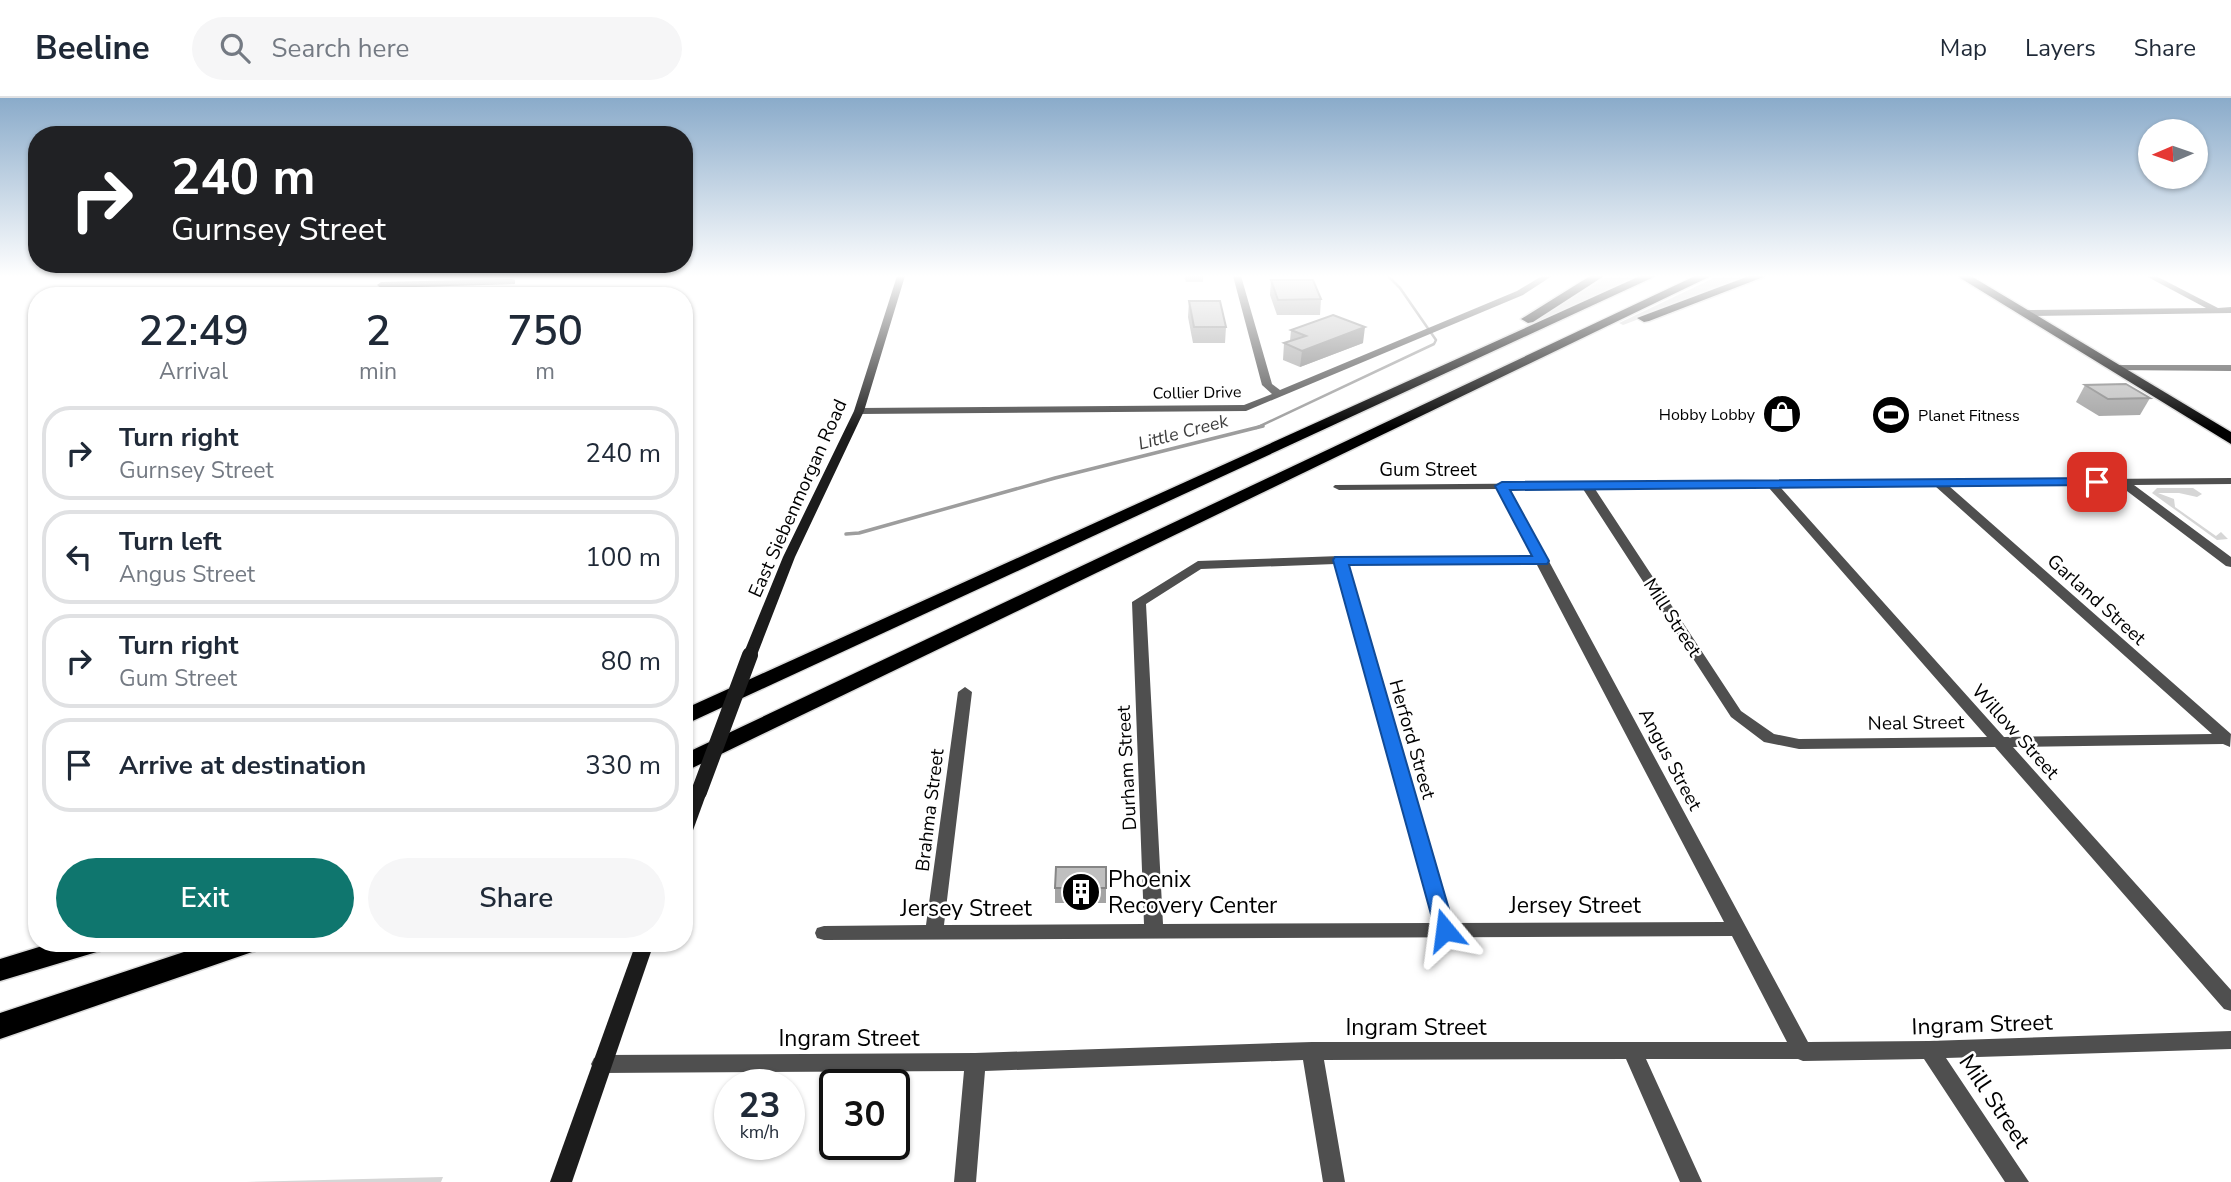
<!DOCTYPE html>
<style>
body{margin:0;font-family:"Nunito Sans",sans-serif;background:#f6f6f7;color:#1f2937;height:100vh;display:flex;flex-direction:column;font-size:26px;white-space:nowrap}
*{box-sizing:border-box;margin:0}
p{font-size:23px;color:#747a83}
.icon{flex:none;width:38px;height:38px;fill:none;stroke:currentColor;stroke-width:2;stroke-linecap:round;stroke-linejoin:round}
.map{position:relative;flex:1;overflow:hidden}
.sheet{position:absolute;left:28px;top:189px;width:665px;height:665px;display:flex;flex-direction:column;background:#fff;border-radius:28px;box-shadow:0 2px 5px #0004}
.sheet>*{flex:none}
.guide{position:absolute;left:28px;top:28px;width:665px;height:147px;border-radius:28px;box-shadow:0 2px 5px #0004;background:#202124;color:#fff;overflow:hidden}
.needle{width:46px;rotate:268deg}
.controls{position:absolute;left:2138px;top:21px;display:grid;gap:14px}
.controls a{display:grid;place-items:center;width:70px;height:70px;border-radius:50%;background:#fff;box-shadow:0 2px 5px #0004;font-size:35px}
.speed{position:absolute;left:714px;top:971px;display:flex;gap:14px;font-size:35px;font-weight:700;text-align:center}
.speed>*{display:grid;place-content:center;width:91px;height:91px;border-radius:50%;background:#fff;box-shadow:0 2px 5px #0004;line-height:1}
.speed small{font-size:18px;font-weight:400}
.speed .limit{border:4px solid #111;border-radius:10px;background:#fff;color:#111}
.pin{position:absolute;display:grid;place-items:center;width:60px;height:60px;color:#fff;margin:-30px;border-radius:14px;box-shadow:0 4px 10px #0006}
.me{position:absolute;width:77px;margin:-38px;rotate:344deg;stroke-linejoin:round;filter:drop-shadow(0 0 5px #0008)}
.turn{display:flex;align-items:center;gap:24px;height:147px;padding:0 28px;font-size:32px}
.turn .icon{width:91px;height:91px;stroke-width:2.5}
.turn b{display:block;font-size:49px;line-height:60px}
.eta{display:flex;justify-content:space-evenly;align-items:center;height:119px;text-align:center}
.eta b{font-size:42px;font-weight:600;line-height:49px}
.button{display:flex;gap:14px;margin-top:auto;padding:14px 28px}
.button a{flex:1;height:80px;border-radius:42px;background:#0f766e;color:#fff;font-size:28px;font-weight:600;line-height:80px;text-align:center}
.button a+a{background:#f6f6f7;color:#1f2937}
ul{padding:0;list-style:none}
li{display:flex;align-items:center;gap:21px;height:94px;margin:0 14px 10px;padding:0 14px;border:4px solid #e0e1e3;border-radius:28px}
li div{flex:1}
li b{display:block;font-size:26px}
li em{font-style:normal}
header{display:flex;align-items:center;gap:42px;box-sizing:border-box;height:98px;padding:0 35px;background:#fff;border-bottom:2px solid #e0e1e3}
header strong{font-size:33px}
nav{display:flex;gap:38px;margin-inline-start:auto;font-size:24px}
.search{width:490px;height:63px;background:#f6f6f7;display:flex;align-items:center;gap:18px;box-sizing:border-box;padding:0 24px;border-radius:38px;color:#747a83;font-size:26px}
.map>svg:first-child{display:block}
.green{fill:#d6d6d6}
.lines{fill:none;stroke-linecap:round;stroke-linejoin:round}
.stream-far1{stroke:#9d9d9d;stroke-width:2.5}
.stream{stroke:#9d9d9d;stroke-width:3.5}
.highway-casing{stroke:#dbdbdb;stroke-width:3}
.street{fill:#4f4f4f;fill-rule:evenodd}
.secondary{fill:#1c1c1c;fill-rule:evenodd}
.highway{fill:#000;fill-rule:evenodd}
.secondary-bridge{stroke:#1c1c1c;stroke-width:16}
.wall{fill:#a4a4a4}
.shaded-wall{fill:#868686}
.building{fill:#bfbfbf;stroke:#868686;stroke-width:2}
.route{fill:#1a73e8;stroke:#114b97;stroke-width:2}
.labels{text-anchor:middle;stroke-width:5;stroke-linejoin:round;paint-order:stroke}
.far-street-label{font-size:16px;fill:#000;stroke:#fff}
.far-poi-label{font-size:16px;fill:#000;stroke:#fff;text-anchor:end}
.far-water-label{font-size:18px;font-style:italic;fill:#3e3e3e;stroke:#fff}
.street-label{font-size:19px;fill:#000;stroke:#fff}
.near-poi-label{font-size:23px;fill:#000;stroke:#fff;text-anchor:start}
.near-street-label{font-size:23px;fill:#000;stroke:#fff}
</style>
<header>
<strong>Beeline</strong>
<div class="search"><svg class="icon" aria-label="search" viewBox="0 0 24 24"><circle cx="10" cy="10" r="6"/><path d="M15 15l6 6"/></svg>Search here</div>
<nav><a>Map</a><a>Layers</a><a>Share</a></nav>
</header>
<div class="map">
<svg width="2231" height="1084" viewBox="0 0 2231 1084">
<rect width="100%" height="100%" fill="#fff"/>
<!-- green -->
<g class="green">
<path d="M1608,178h30l-117,53z"/>
<path d="M1718,178h34l-129,49 -4,-2z"/>
<path d="M2157,390h36l9,6 -5,3 -18,-4h-21l16,6 1,8 41,29 5,-4 7,7 -11,1 -65,-47z"/>
<path d="M443,1079l-2,5h-195z"/>
</g>
<g class="lines">
<!-- stream-far1 -->
<path class="stream-far1" d="M1256,330l178,-84 2,-4 -36,-52 -12,-12"/>
<!-- stream -->
<path class="stream" d="M846,436l13,-1 196,-55 208,-52"/>
<defs>
<g id="highway">
<path d="M1590,178h14l-71,46 -5,1 -7,-4z"/>
<path d="M1640,178h16l-972,449v-16z"/>
<path d="M1695,178h16l-1027,496v-18z"/>
<path d="M1749,178h17l-117,45 -5,1 -7,-4z"/>
<path d="M1957,178h14l260,156v12z"/>
<path d="M52,845h52l-4,8 -100,30v-22z"/>
<path d="M211,845h48l-4,8 -255,88v-26z"/>
</g>
</defs>
<!-- highway casing -->
<use href="#highway" class="highway-casing"/>
<!-- street -->
<g class="street">
<path d="M1233,178h8l31,108 8,6 237,-99 25,-15h10l-29,19 -277,116 -387,3 -5,-3 5,-3 385,-3 28,-11 -10,-9z"/>
<path d="M2146,178h10l62,32 13,-1v6l-207,3 -4,-3 4,-3 182,-2z"/>
<path d="M512,181l3,1v4l-134,4 -4,-3 4,-3z"/>
<path d="M2115,267h116v6l-119,-1 -2,-2z"/>
<path d="M2231,380v6l-97,1 97,72v10l-5,-1 -107,-81 -170,1 282,248 -1,13 -7,-3 -210,3 218,243v21l-7,-2 -229,-262 -196,2 -35,-7 -33,-25 -148,-228h-73l298,553 121,-1 302,-10v18l-285,9 83,124h-24l-81,-123 -121,2 -5,-2h-152l56,123h-22l-54,-123 -302,1 21,122h-22l-20,-122 -318,11 -9,111h-22l10,-111 -363,2 -7,-3 -3,-6 3,-6 7,-3 374,-2 337,-11h475l-55,-106 -908,4 -7,-2 -2,-5 2,-5 7,-2 102,-1 32,-233 7,-5 7,5 -28,233 200,-1 -12,-322 66,-41 142,-5 193,1 -35,-68 -159,1 -6,-3 2,-2zM1935,388l277,248 -208,3 -223,-249zM1769,390l218,249 -188,2 -25,-5 -33,-23 -146,-222zM1335,466l99,359 -271,1 -17,-320 55,-35zM1348,466l189,1 187,357 -272,1z"/>
</g>
<!-- secondary -->
<g class="secondary">
<path d="M897,178h8l-41,135 -69,146 -38,98 -2,3h-10l-2,-3 40,-98 71,-146z"/>
<path d="M699,688l6,2 2,4 -15,41 -2,4 -6,2v-29l9,-22z"/>
<path d="M636,845h18l-82,239h-22z"/>
</g>
<!-- highway -->
<use href="#highway" class="highway"/>
<!-- secondary-bridge -->
<path class="secondary-bridge" d="M699,694l51,-137"/>
</g>
<!-- wall -->
<g class="wall">
<path d="M1184,178h19v6h-17z"/>
<path d="M1271,182l50,19 -1,16h-43l-7,-20z"/>
<path d="M1189,203l37,26 -1,16h-32l-5,-26z"/>
<path d="M1291,232l72,13 -63,24 -17,-7 1,-17 6,-2z"/>
<path d="M2085,287l65,13 -10,17 -41,1 -23,-14z"/>
<path d="M1106,769v36h-51v-15z"/>
</g>
<!-- shaded-wall -->
<path class="shaded-wall" d="M1365,229l-2,16 -63,24 2,-16z"/>
<!-- building -->
<g class="building">
<path d="M1271,182h42l8,19 -43,1z"/>
<path d="M1189,203h31l6,26h-32z"/>
<path d="M1333,217l32,12 -63,24 -18,-8 22,-7 -15,-6z"/>
<path d="M2126,286l24,14 -42,1 -23,-14z"/>
<path d="M1056,769h50v21h-51z"/>
</g>
<!-- sky -->
<linearGradient id="sky" x2="0" y2="1"><stop stop-color="#8aabca"/><stop offset="0.54" stop-color="#fff"/><stop offset="1" stop-color="#fff" stop-opacity="0"/></linearGradient>
<rect width="2231" height="330" fill="url(#sky)"/>
<!-- route -->
<path class="route" d="M2097,380l5,2v5l-592,5 39,71 -2,3 -198,1 106,365 -3,6 -7,2 -8,-2 -104,-376 2,-3 197,-1 -37,-70 7,-4z"/>
<!-- icons -->
<defs>
<symbol id="shop-disc" viewBox="-11 -11 22 22"><circle r="9.5" fill="#000" stroke="#fff"/><path d="M-5-2.5h2.3a2.7 3.5 0 0 1 5.4 0H5L5.5 6h-11ZM-1.5-2.5h3a1.5 2.3 0 0 0-3 0Z" fill="#fff"/></symbol>
<symbol id="stadium-disc" viewBox="-11 -11 22 22"><circle r="9.5" fill="#000" stroke="#fff"/><path d="M0-5a6.5 5 0 1 0 0 10a6.5 5 0 1 0 0-10ZM-3.5-1.8h7v3.6h-7Z" fill="#fff"/></symbol>
<symbol id="building-disc" viewBox="-11 -11 22 22"><circle r="9.5" fill="#000" stroke="#fff"/><path d="M-4-6H4V6H1V3H-1V6H-4ZM-2.5-4.3h1.7v1.8h-1.7ZM.8-4.3h1.7v1.8H.8ZM-2.5-1h1.7V.8h-1.7ZM.8-1h1.7V.8H.8Z" fill="#fff"/></symbol>
</defs>
<g fill-rule="evenodd">
<use href="#shop-disc" x="1760" y="294" width="44" height="44"/>
<use href="#stadium-disc" x="1869" y="295" width="44" height="44"/>
<use href="#building-disc" x="1059" y="772" width="44" height="44"/>
</g>
<g class="labels">
<!-- far-street labels -->
<g class="far-street-label">
<text transform="translate(1197 294) rotate(-1)" y="6">Collier Drive</text>
</g>
<!-- far-poi labels -->
<g class="far-poi-label">
<text x="1755" y="322">Hobby Lobby</text>
<text x="1918" y="323" text-anchor="start">Planet Fitness</text>
</g>
<!-- far-water labels -->
<g class="far-water-label">
<text transform="translate(1183 334) rotate(-15)" y="6">Little Creek</text>
</g>
<!-- street labels -->
<g class="street-label">
<text x="1428" y="378">Gum Street</text>
<text transform="translate(797 400) rotate(-66)" y="7">East Siebenmorgan Road</text>
<text transform="translate(2097 501) rotate(42)" y="7">Garland Street</text>
<text transform="translate(1673 519) rotate(57)" y="7">Mill Street</text>
<text transform="translate(1916 624) rotate(-1)" y="7">Neal Street</text>
<text transform="translate(2016 633) rotate(48)" y="7">Willow Street</text>
<text transform="translate(1413 641) rotate(74)" y="7">Herford Street</text>
<text transform="translate(1671 661) rotate(62)" y="7">Angus Street</text>
<text transform="translate(1126 670) rotate(-93)" y="7">Durham Street</text>
<text transform="translate(929 712) rotate(-83)" y="7">Brahma Street</text>
</g>
<!-- near-poi labels -->
<g class="near-poi-label">
<text x="1108" y="789">Phoenix<tspan x="1108" dy="26">Recovery Center</tspan></text>
</g>
<!-- near-street labels -->
<g class="near-street-label">
<text x="1575" y="815">Jersey Street</text>
<text x="966" y="818">Jersey Street</text>
<text transform="translate(1982 926) rotate(-2)" y="8">Ingram Street</text>
<text x="1416" y="937">Ingram Street</text>
<text x="849" y="948">Ingram Street</text>
<text transform="translate(1995 1003) rotate(56)" y="8">Mill Street</text>
</g>
</g>
</svg>
<div class="controls">
<a><svg class="needle" viewBox="-14 -14 28 28"><path d="M0-13l5 13h-10z" fill="#e53935"/><path d="M0 13l5-13h-10z" fill="#747a83"/></svg></a>
</div>
<div class="speed"><div>23<small>km/h</small></div><div class="limit">30</div></div>
<div class="pin" style="left:2097px;top:384px;background:#d93025"><svg class="icon" aria-label="arrive" viewBox="0 0 24 24"><path d="M6 21V4h12l-3 4 3 4H6"/></svg></div>
<svg class="me" style="left:1445px;top:832px" viewBox="-20 -20 40 40"><path d="M0-17L14 15 0 8-14 15z" fill="#1a73e8" stroke="#fff" stroke-width="4"/></svg>
<div class="guide">
<div class="turn"><svg class="icon" aria-label="right" viewBox="0 0 24 24"><path d="M7 20v-9h11M14 6l5 5-5 5"/></svg><div><b>240 m</b>Gurnsey Street</div></div>
</div>
<section class="sheet">
<div class="eta">
<div><b>22:49</b><p>Arrival</p></div>
<div><b>2</b><p>min</p></div>
<div><b>750</b><p>m</p></div>
</div>
<ul>
<li><svg class="icon" aria-label="right" viewBox="0 0 24 24"><path d="M7 20v-9h11M14 6l5 5-5 5"/></svg><div><b>Turn right</b><p>Gurnsey Street</p></div><em>240 m</em></li>
<li><svg class="icon" aria-label="left" viewBox="0 0 24 24"><path d="M17 20v-9H6M10 6l-5 5 5 5"/></svg><div><b>Turn left</b><p>Angus Street</p></div><em>100 m</em></li>
<li><svg class="icon" aria-label="right" viewBox="0 0 24 24"><path d="M7 20v-9h11M14 6l5 5-5 5"/></svg><div><b>Turn right</b><p>Gum Street</p></div><em>80 m</em></li>
<li><svg class="icon" aria-label="arrive" viewBox="0 0 24 24"><path d="M6 21V4h12l-3 4 3 4H6"/></svg><div><b>Arrive at destination</b></div><em>330 m</em></li>
</ul>
<div class="button"><a>Exit</a><a>Share</a></div>
</section>
</div>
